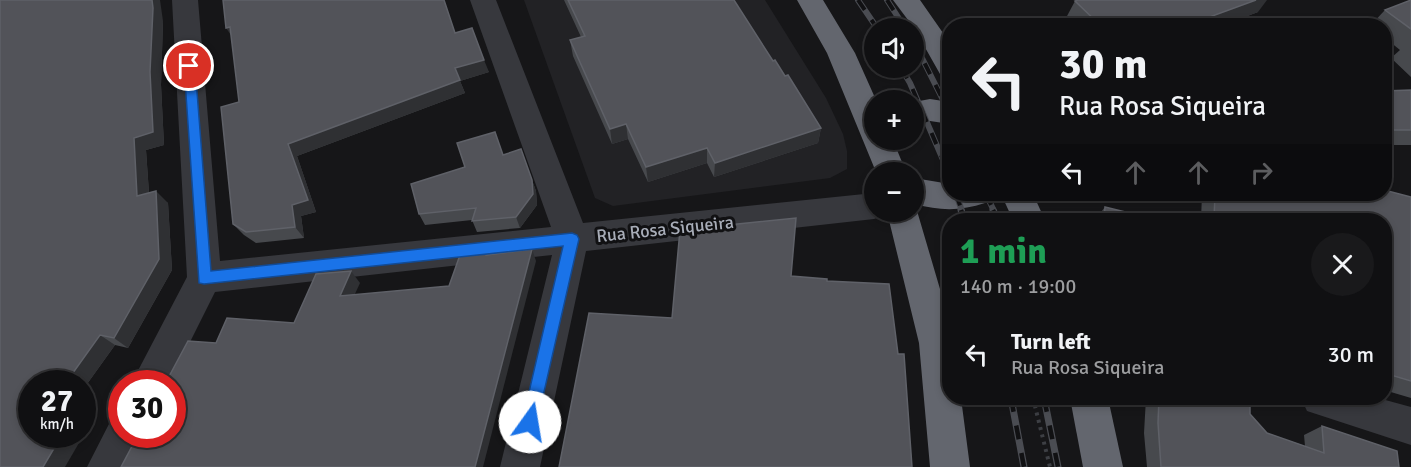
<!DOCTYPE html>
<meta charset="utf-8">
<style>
body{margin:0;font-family:Signika,sans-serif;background:#19191b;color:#f1f3f6;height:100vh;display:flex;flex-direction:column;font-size:22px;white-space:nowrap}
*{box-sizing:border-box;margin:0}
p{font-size:20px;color:#9c9d9f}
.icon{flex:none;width:33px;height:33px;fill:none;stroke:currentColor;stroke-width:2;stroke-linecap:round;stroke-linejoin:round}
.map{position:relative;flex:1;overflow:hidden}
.sheet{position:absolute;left:942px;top:213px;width:450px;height:192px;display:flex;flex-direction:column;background:#101012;border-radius:24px;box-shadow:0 3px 9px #0003,0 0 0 2px #303032}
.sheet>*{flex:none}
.guide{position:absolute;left:942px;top:18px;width:450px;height:183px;border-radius:24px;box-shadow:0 3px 9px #0003,0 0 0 2px #303032;background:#101012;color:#f1f3f6;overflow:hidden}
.tools{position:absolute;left:864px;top:18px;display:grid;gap:12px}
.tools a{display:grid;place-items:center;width:60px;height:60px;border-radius:50%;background:#101012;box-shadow:0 3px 9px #0003,0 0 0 2px #303032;font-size:30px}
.speed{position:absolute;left:18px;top:370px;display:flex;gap:12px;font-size:30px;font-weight:700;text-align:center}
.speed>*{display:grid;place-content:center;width:78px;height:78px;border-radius:50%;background:#101012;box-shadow:0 3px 9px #0003,0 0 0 2px #303032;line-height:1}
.speed small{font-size:15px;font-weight:400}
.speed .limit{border:9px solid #d22;background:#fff;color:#111}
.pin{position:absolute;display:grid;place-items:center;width:51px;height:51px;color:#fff;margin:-26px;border:3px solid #fff;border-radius:50%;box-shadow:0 2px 6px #0007}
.me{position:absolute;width:66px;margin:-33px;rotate:13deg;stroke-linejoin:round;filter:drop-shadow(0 0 4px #0008)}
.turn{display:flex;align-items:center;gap:21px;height:126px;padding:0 18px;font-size:27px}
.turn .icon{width:78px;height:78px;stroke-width:2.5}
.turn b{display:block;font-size:42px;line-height:51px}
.lanes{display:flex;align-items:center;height:57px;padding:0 18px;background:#0003;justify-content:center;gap:30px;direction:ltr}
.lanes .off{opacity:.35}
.round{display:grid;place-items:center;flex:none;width:63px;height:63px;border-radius:32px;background:#19191b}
.headline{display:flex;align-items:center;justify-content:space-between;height:102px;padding:0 18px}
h1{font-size:36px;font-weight:700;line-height:45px;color:#1e9e55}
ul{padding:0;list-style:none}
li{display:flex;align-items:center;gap:18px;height:78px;padding:0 18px}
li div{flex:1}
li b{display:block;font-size:22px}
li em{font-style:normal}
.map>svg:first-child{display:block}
.built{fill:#222225}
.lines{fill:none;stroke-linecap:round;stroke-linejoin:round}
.path{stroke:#3d3f44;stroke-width:4;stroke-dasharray:3 4.5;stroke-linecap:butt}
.minor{fill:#37383d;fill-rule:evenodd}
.highway{fill:#63666e;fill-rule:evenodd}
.rail-far1-casing{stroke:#4a4c52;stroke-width:6}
.rail-casing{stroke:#4a4c52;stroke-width:7}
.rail-far1{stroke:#111113;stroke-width:4;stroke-dasharray:12;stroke-linecap:butt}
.rail{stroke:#111113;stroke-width:4.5;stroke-dasharray:14;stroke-linecap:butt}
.wall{fill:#47494d}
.shaded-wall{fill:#2f3033}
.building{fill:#525359;stroke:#5f6168;stroke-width:1.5}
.route{fill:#1a73e8;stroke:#114b97;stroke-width:1.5}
.labels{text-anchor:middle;stroke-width:6;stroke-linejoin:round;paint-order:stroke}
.street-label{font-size:18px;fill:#a8adb8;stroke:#111113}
</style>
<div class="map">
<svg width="1411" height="467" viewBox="0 0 1411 467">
<rect width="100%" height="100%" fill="#161618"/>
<!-- built -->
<path class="built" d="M524,0h241l61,98 17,36 4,17v18l-17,9 -217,28 -18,-8z"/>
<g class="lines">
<!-- path -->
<path class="path" d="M1033,398l17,69"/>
<!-- minor -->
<g class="minor">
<path d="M172,0h26l22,261 331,-34 -81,-227h26l87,223 291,-30v19h13l-2,3 -11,4 -288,32 -46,216h-40l52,-212 -337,37 -46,92h-38l56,-107z"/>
<path d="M1301,398h77l33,9v38l-104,-34z"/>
<path d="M122,417v18h21l-15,32h-41l23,-45z"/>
</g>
<!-- highway -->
<g class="highway">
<path d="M797,0h26l32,53 21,47 -2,40h19l13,32h-30l-49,-119z"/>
<path d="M893,0h27l30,43v34l-10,-3 -26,-46z"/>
<path d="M930,99l20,3v22l-20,-3 -16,3v-22z"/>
<path d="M914,178l36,6v10h40l-5,9c-24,8 -45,8 -70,1l35,119v75h11l9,69h-40l-11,-124 -32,-131h27z"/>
<path d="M1001,194h32l12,26h-32z"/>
<path d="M1070,398h38l15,69h-40z"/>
</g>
<defs>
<g id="rail-far1">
<path d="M858,0l19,28"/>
<path d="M887,0l18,28"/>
<path d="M914,42l36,72"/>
<path d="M901,68l9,15 40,93"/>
<path d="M956,194l6,17"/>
<path d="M986,194l8,17"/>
</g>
<g id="rail">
<path d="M961,210l4,10"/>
<path d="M993,210l5,10"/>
<path d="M1011,398l13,69"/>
<path d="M1044,398l14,69"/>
</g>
</defs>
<!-- rail-far1 casing -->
<use href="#rail-far1" class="rail-far1-casing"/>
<!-- rail casing -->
<use href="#rail" class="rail-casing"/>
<!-- rail-far1 -->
<use href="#rail-far1" class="rail-far1"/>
<!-- rail -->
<use href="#rail" class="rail"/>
</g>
<!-- wall -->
<g class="wall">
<path d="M564,0h170l39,61 12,15 36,52 -3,15 -104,34 -7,-14 -59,19 -20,-43 -16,5 -39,-88 -3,-16 11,-3z"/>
<path d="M1411,0v77l-20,-19 9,-8 -16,-13v-11h-14l15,-16z"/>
<path d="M1075,1l183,11 -37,14h-147l-8,-8z"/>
<path d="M163,21l-2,64 3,60 -18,5 3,43 19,10 4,67 -44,78 -13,-3 -33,46v-7l-50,51 51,1 -83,31z"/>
<path d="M456,33l33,39 -29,9 5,12 -168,63 19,56 -15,4 3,22 -48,5 -12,-8 -11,-11 6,-122z"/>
<path d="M1411,90v55h-27v-54z"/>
<path d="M503,155l29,25 4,11 1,14 -17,23 -43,4 -5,-12 -47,5 -6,-11 46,-47z"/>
<path d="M1202,194h182l27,3v201l-27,-8v-170h-183z"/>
<path d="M1105,207l53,13h-63z"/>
<path d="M1146,398h104v16l17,19 38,13 -1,-11 18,-9 77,41h-252l-3,-34z"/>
</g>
<!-- shaded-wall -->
<g class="shaded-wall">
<path d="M152,0h8l3,21 -2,64 3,60 -18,5 4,58 -13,-12 -3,-58z"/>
<path d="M1256,0h11l-9,12 -37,14h-36z"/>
<path d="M230,27l5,14 -9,-13z"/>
<path d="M484,60l5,12 -29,9 5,12 -168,63 19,56 -15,4 3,22 -9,-11 -3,-22 -4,-61 167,-76z"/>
<path d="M626,124l2,15 -16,5 -2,-15z"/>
<path d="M821,128l-3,15 -104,34 1,-14z"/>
<path d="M707,148v15l-59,19 -2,-15z"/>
<path d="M532,180l4,11 1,14 -17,23 -4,-11z"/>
<path d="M156,191l12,12 4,67 -44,78 -14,-10z"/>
<path d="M532,249l4,12 -53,206h-8z"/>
<path d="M351,271l9,12 -11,24 -9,-11z"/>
<path d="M100,335l15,10 -33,46v-7h-17z"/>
<path d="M62,435h18l3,1 -18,31h-22z"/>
</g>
<!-- building -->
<g class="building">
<path d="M0,0h152l1,8 -3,64 3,60 -19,6 3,58 19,-5 3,68 -45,79 -14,-3 -35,49h-33v51h30l-19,32h-43z"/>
<path d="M223,0h221l11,33 17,-5 12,32 -29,8 5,12 -172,64 20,56 -16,5 3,22 -49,5 -13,-8 -12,-117 18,-5 -9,-75 -4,1z"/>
<path d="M568,0h166l39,61 2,-1 10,16 3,-1 33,53 -106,35 -8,-15 -61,19 -20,-43 -16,5 -40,-89 15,-4z"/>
<path d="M1078,0h178l-71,26h-84l-26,-25z"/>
<path d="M1411,0v29l-26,-19z"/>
<path d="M1411,90v40h-17l-10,-14v-25z"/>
<path d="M495,132l8,23 18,-6 11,31 1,14 -17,23 -44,4 4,-13 -57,6 -8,-30 54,-17 -8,-24z"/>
<path d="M1384,190l27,7v184l-27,-8v-153h-170l1,-26h169z"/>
<path d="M1105,207l53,13h-54z"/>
<path d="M796,218l-5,58 36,3v2l62,3 9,70h6l8,113h-353l30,-154 83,5 8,-88z"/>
<path d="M532,249l-57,218h-354l17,-32h34v-51h-7l23,-43 28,2 11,-25 67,5 22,-49 35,-3 -11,25 109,-10 11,-31 30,-3 -3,3z"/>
<path d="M1159,398h91v16l17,19 57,20 -2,-27 75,25 2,16h-238l-3,-44z"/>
</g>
<!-- route -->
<path class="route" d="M189,62l6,4 16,205 361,-38 5,2 2,4 -43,188 -6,2 -5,-2 -3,-5 41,-176 -359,38 -5,-1 -15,-217z"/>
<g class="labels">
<!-- street labels -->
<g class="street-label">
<text transform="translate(665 229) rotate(-6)" y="6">Rua Rosa Siqueira</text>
</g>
</g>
</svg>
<div class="tools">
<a><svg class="icon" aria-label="sound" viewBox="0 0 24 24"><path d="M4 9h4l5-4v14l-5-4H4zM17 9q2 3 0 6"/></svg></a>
<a>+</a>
<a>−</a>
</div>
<div class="speed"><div>27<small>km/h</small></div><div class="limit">30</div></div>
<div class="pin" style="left:189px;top:66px;background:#d93025"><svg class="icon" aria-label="arrive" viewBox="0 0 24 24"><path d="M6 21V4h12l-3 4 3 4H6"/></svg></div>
<svg class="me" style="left:530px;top:422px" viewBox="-20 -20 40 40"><circle r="19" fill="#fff"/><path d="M0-13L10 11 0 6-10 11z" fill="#1a73e8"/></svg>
<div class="guide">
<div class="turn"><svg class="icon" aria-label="left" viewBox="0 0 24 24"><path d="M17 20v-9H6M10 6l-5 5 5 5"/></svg><div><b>30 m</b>Rua Rosa Siqueira</div></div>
<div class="lanes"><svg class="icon" aria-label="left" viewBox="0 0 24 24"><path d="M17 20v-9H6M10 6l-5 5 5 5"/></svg><svg class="icon off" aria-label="ahead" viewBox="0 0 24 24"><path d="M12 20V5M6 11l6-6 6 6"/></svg><svg class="icon off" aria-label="ahead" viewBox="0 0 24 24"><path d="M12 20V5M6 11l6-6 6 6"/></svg><svg class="icon off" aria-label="right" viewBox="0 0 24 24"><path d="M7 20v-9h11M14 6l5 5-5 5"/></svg></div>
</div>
<section class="sheet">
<div class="headline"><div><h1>1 min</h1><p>140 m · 19:00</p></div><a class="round"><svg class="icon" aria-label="close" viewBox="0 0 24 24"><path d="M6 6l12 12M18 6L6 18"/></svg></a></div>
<ul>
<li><svg class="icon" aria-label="left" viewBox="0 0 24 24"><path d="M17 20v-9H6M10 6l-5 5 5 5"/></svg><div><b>Turn left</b><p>Rua Rosa Siqueira</p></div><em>30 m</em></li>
</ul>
</section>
</div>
